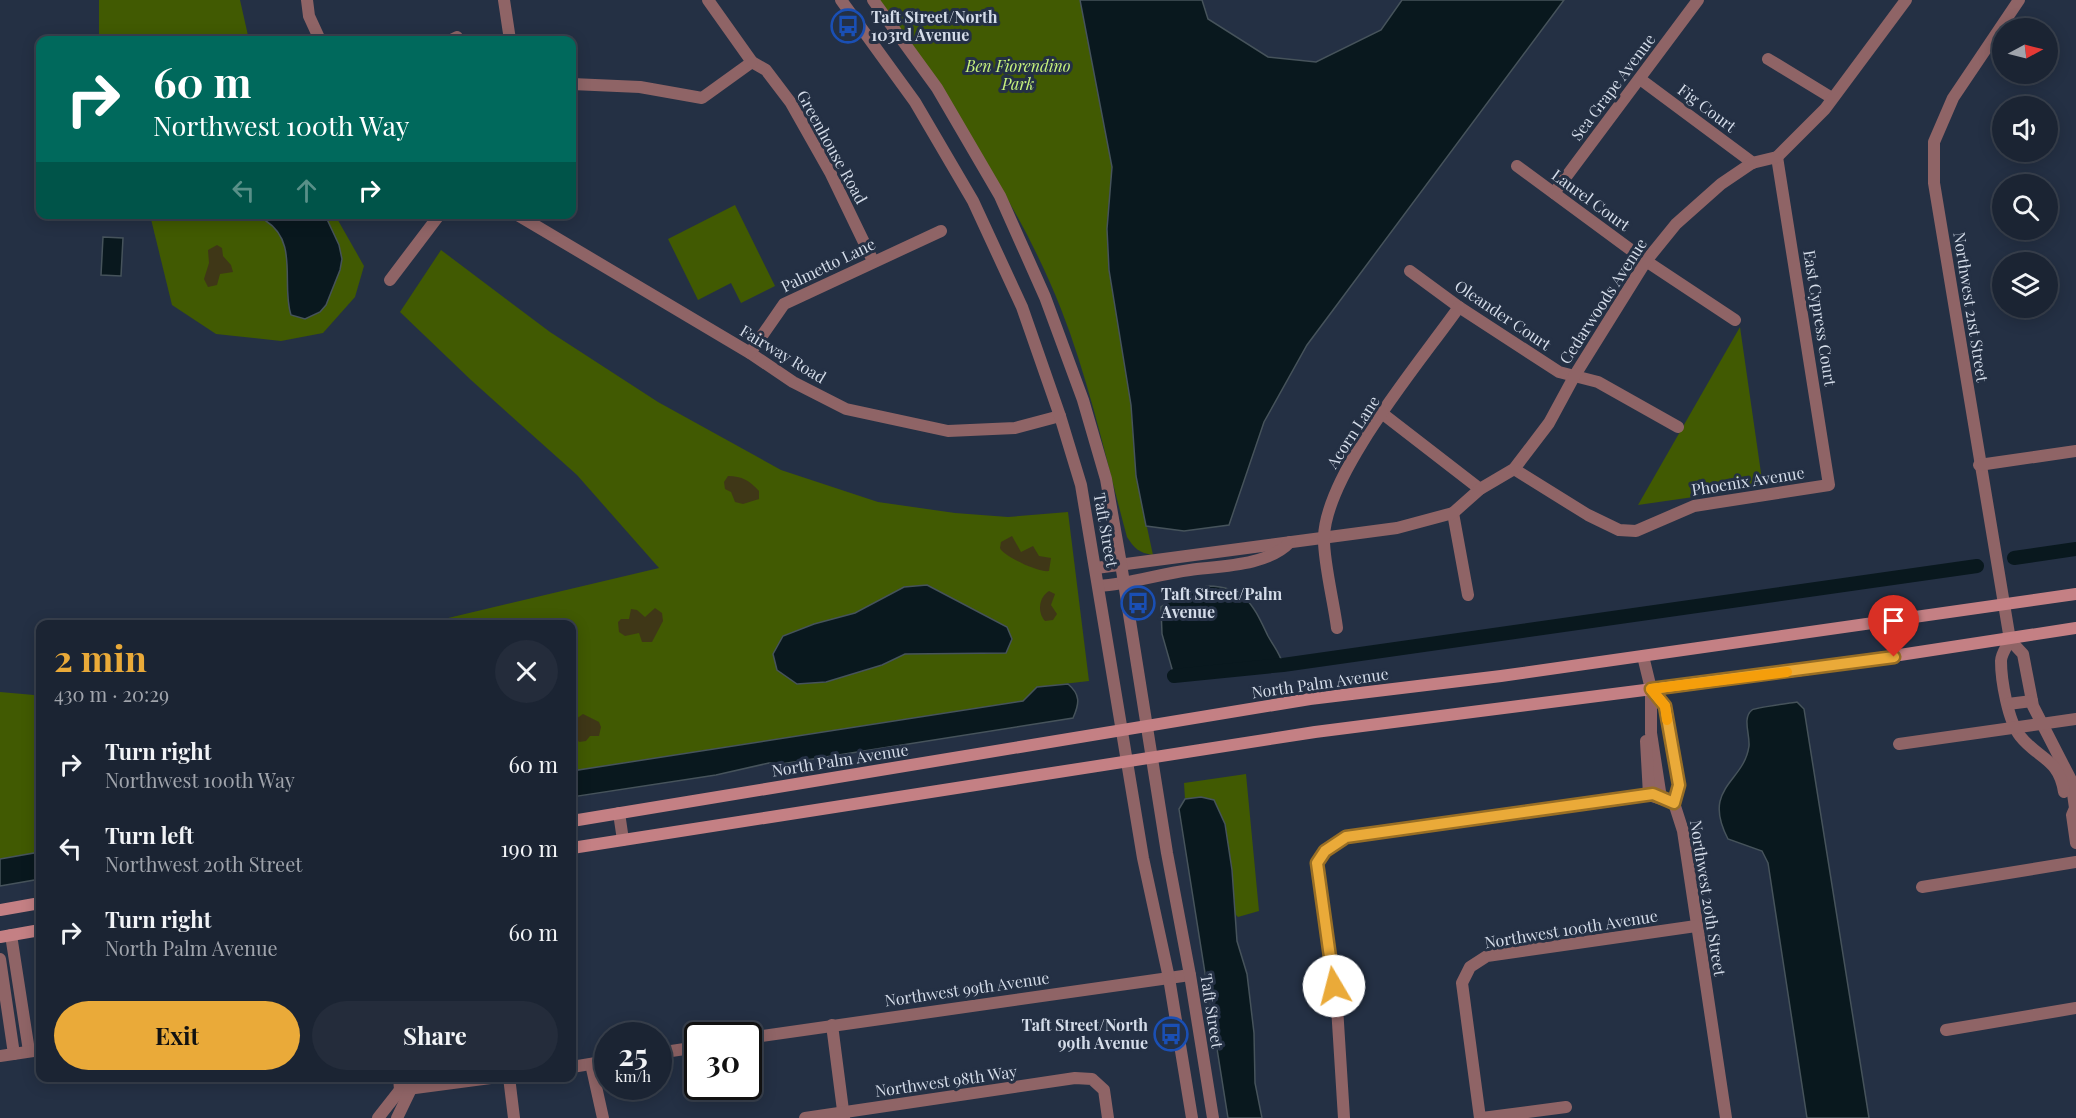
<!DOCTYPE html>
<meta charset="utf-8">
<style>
body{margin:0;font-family:"Playfair Display",serif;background:#242c3b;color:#f1f3f6;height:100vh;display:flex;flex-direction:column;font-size:22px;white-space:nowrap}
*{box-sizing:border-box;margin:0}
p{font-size:20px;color:#a0a4ac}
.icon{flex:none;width:33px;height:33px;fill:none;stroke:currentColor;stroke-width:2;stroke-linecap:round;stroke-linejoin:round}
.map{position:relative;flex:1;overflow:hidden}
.side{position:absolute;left:36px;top:620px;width:540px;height:462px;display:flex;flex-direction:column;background:#1b2433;border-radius:12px;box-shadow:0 3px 15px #0003,0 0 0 2px #39414e}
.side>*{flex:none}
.hud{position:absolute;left:36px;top:36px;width:540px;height:183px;border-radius:12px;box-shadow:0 3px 15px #0003,0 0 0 2px #39414e;background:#00695c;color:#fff;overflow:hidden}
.needle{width:39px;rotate:83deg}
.fabs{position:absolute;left:1992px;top:18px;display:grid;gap:12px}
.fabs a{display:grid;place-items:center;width:66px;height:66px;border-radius:50%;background:#1b2433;box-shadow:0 3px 15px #0003,0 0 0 2px #39414e;font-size:30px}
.speed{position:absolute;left:594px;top:1022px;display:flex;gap:12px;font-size:30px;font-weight:700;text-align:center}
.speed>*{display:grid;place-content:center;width:78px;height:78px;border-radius:50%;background:#1b2433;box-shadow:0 3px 15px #0003,0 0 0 2px #39414e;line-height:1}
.speed small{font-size:15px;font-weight:400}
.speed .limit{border:3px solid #111;border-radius:9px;background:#fff;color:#111}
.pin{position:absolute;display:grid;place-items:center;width:51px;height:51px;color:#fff;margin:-62px -26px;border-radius:50% 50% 50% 0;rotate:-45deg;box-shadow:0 0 6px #0007}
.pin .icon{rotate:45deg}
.me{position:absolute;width:66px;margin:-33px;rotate:352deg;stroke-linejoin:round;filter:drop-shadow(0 0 4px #0008)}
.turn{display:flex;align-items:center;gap:21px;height:126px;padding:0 18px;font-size:27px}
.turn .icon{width:78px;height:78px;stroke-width:2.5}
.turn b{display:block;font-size:42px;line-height:51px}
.lanes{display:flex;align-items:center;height:57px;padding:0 18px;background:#0003;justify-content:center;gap:30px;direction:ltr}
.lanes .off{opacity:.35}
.round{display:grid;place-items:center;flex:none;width:63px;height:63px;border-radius:32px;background:#242c3b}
.overview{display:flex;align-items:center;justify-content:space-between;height:102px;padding:0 18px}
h1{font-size:36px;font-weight:700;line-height:45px;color:#eaaa39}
.button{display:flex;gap:12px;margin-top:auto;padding:12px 18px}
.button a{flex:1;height:69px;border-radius:36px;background:#eaaa39;color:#111;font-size:24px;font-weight:700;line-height:69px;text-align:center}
.button a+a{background:#242c3b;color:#f1f3f6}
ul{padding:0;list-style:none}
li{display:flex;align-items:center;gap:18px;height:84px;padding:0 18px}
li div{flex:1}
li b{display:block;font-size:22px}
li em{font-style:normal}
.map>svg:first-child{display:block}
.green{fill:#415a02}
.sand{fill:#3f3717}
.water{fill:#09181e;stroke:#46535b;stroke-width:1.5}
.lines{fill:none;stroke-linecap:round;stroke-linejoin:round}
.canal{stroke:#09181e;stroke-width:14}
.minor{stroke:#8f6466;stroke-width:12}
.tertiary{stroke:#8f6466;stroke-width:12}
.secondary{stroke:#c48084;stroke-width:12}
.route-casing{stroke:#986e25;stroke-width:15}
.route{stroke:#eaaa39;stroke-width:10}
.slow{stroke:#f59e0b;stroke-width:10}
.labels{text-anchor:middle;stroke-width:6;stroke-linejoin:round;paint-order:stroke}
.poi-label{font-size:16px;font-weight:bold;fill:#d4dce9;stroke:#243044;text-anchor:start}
.park-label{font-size:16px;font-style:italic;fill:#c9f57e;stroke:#243044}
.street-label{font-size:16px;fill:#d4dce9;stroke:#243044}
</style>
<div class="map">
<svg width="2076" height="1118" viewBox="0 0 2076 1118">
<rect width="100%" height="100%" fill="#243044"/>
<!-- green -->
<g class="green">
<path d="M99,0h141l9,40h-150z"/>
<path d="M876,0h204l32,167 -5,62 2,41 22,135 5,71 17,79c-14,-2 -19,-7 -26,-18 -21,-77 -37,-154 -66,-228 -44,-112 -117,-211 -185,-309z"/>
<path d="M735,205l40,81 -34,17 -10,-20 -33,17 -30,-61z"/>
<path d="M150,215h185l29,51 -9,31 -32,36 -42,8 -65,-7 -44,-29z"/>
<path d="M441,250l109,82 108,70 123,68 97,32 77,11 53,4 60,-5 21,169 -52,6 -13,14 -452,70v-147h-149l236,-56 -82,-93 -106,-95 -71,-68z"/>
<path d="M1740,327l23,160 -125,18z"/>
<path d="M0,692l34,3 6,-3v160l-40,7z"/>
<path d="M1246,774l13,137 -21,6 -3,-3 -3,-44 -31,-73 -16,2 -1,-16z"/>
</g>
<!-- sand -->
<g class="sand">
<path d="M217,245l5,3 1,8 8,9 2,7 -13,2 -3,11 -9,2 -4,-8 5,-16 -1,-13z"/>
<path d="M728,476c14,0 22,5 31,15v8l-16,5 -8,-2 -4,-10 -6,-3 -1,-7z"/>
<path d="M1012,536l9,16 12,-6 6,10 12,2 -2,13c-10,2 -46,-15 -49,-23l1,-6z"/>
<path d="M1049,591l6,3 -4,11 6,9 -4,6 -8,1c-8,-9 -6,-24 4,-30z"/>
<path d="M631,609l6,1 8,7 10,-9 7,5 1,8 -11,21h-10l-3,-9 -14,3 -6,-4 -1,-10 3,-3h8z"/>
<path d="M583,714l16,8 2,5 -2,9h-9l-4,5 -7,1 -7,-11v-16l4,4z"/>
</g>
<!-- water -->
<g class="water">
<path d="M1080,0h122l6,19 60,38 48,5 65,-32 21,-30h162l-257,345 -43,77 -35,103 -45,6 -38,-5 -10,-50 -5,-71 -22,-135 -2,-41 5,-62z"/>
<path d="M253,215h72l14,30 3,14 -2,11 -14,35 -6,7 -15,7 -14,-4c-10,-30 8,-73 -25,-94 -4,-3 -9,-4 -13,-6z"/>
<path d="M103,237l20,1 -2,38 -20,-1z"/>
<path d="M927,585l80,42 5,12 -6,14 -101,1 -23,11 -56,17 -29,2 -20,-14 -4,-16 10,-18 31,-12 41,-11 49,-26z"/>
<path d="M1208,586c38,1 45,19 60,50 6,11 12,17 15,29l-109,11 -12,-42 -1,-27 22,-15z"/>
<path d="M1068,684c12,10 12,19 5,34l-292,46 -12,-1 -53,12 -144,22v-26l451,-70 14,-14z"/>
<path d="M1797,702l7,7 65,409h-62l-39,-255 -6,-12 -34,-12c-27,-52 16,-56 21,-93 1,-12 -7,-28 3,-36 2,-2 39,-7 45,-8z"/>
<path d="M1201,797l13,3 11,24 7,46 5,71 10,33 7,59 1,50 7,35h-34l-49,-309 6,-10z"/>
<path d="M40,852v27l-40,7v-27z"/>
</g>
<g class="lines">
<!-- canal -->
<g class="canal">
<path d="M2014,558l62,-9"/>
<path d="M1174,676l109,-11 694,-99"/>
</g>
<!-- minor -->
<g class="minor">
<path d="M307,0l2,16 11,24"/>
<path d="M504,0l6,40"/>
<path d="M708,0l44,62 14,8 25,33 39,69 43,89"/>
<path d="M2019,0l-66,98 -19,44v41l76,457 13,14 10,52 38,74 4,28 -3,7 4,28"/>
<path d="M451,40l6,-3"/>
<path d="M1768,59l64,39"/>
<path d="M1640,79l113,84"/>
<path d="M572,84l68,3 62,11 50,-36"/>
<path d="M1517,166l129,95 89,59"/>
<path d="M1554,193l144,-193"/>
<path d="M516,214l234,139 43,29 53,27 102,22 67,-3 45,-12"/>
<path d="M1410,271l49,36 100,65 39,10 80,45"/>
<path d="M390,280l50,-66"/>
<path d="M750,353l34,-49 157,-73"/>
<path d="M1383,414l97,75"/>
<path d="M1979,465l97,-14"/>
<path d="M1514,469l74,46 31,15 17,1 58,-25 135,-21 -52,-328"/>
<path d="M1453,513l15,82"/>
<path d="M1096,568l301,-40 56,-15 27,-24 34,-20 35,-46 26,-48 71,-114 30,-37 45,-40 31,-21 25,-6 48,-48 81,-109"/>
<path d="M1099,586c31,-2 60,-12 91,-16 30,-4 78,-4 100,-28"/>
<path d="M1337,628c-3,-25 -14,-68 -13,-91 2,-64 97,-176 135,-230"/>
<path d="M2010,640c-3,6 -9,14 -9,21 0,19 7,60 19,75 18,23 39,22 44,56"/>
<path d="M1643,656l8,33v44l10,65"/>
<path d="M1651,689l14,17 14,79 -5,18 9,28 43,287"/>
<path d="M2008,704l24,-3"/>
<path d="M1646,741l3,54"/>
<path d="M1899,744l177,-25"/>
<path d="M619,813l4,27"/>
<path d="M1922,887l154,-25"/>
<path d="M11,935l18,116"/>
<path d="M0,959l14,95"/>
<path d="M832,1025l12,93"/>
<path d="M1946,1030l130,-22"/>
<path d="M748,1038l442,-63"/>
<path d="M658,1053l40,-6"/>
<path d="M0,1056l40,-6"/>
<path d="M591,1064l12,54"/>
<path d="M572,1067l36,-6"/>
<path d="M399,1077l1,13"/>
<path d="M509,1077l5,41"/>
<path d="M378,1118l22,-28 98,-13"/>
<path d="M397,1118l14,-29"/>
<path d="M805,1118l270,-40 17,1 12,11 4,28"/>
<path d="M1344,1118l-7,-111 -20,-144 8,-12 21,-14 303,-42 25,8"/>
<path d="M1480,1118l-18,-135 8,-16 17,-11 209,-30"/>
<path d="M1482,1118l84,-11"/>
</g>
<!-- tertiary -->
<g class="tertiary">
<path d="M841,0l74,102 58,99 49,106 38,109 21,69 62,373 26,120 23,140"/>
<path d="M873,0l64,88 63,108 45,101 38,103 23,79 15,85 46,289 23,122 23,143"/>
</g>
<!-- secondary -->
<g class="secondary">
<path d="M572,821l738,-122 191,-23 575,-82"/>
<path d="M572,848l743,-116 487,-62 274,-42"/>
<path d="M0,910l40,-7"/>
<path d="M0,937l40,-7"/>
</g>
</g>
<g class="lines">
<defs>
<path id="route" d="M1334,986l-17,-123 8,-12 21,-14 307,-43 21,9 5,-18 -14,-79 -14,-17 243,-32"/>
</defs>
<!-- route casing -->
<use href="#route" class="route-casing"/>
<!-- route -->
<use href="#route" class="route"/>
<!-- slow -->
<path class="slow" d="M1667,720l-2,-14 -14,-17 136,-17"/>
</g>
<!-- icons -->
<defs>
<symbol id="bus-ring" viewBox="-11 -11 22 22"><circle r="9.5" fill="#243044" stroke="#1a4fb4" stroke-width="1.5"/><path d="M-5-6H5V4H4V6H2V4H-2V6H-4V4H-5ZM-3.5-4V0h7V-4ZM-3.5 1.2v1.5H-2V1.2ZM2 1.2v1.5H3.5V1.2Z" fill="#1a4fb4"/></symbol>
</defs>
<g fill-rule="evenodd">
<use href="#bus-ring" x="829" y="7" width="38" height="38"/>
<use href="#bus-ring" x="1119" y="584" width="38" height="38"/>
<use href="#bus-ring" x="1152" y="1015" width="38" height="38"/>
</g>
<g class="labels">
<!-- poi labels -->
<g class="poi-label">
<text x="871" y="23">Taft Street/North<tspan x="871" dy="18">103rd Avenue</tspan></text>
<text x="1161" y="600">Taft Street/Palm<tspan x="1161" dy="18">Avenue</tspan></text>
<text x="1148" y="1031" text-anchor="end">Taft Street/North<tspan x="1148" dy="18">99th Avenue</tspan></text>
</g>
<!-- park labels -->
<g class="park-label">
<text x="1018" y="72">Ben Fiorendino<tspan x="1018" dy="18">Park</tspan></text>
</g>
<!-- street labels -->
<g class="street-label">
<text transform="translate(1613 87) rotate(-53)" y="6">Sea Grape Avenue</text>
<text transform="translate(1707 108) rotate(37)" y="6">Fig Court</text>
<text transform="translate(832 147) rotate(61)" y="6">Greenhouse Road</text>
<text transform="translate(1591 200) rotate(36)" y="6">Laurel Court</text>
<text transform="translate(828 265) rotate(-26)" y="6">Palmetto Lane</text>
<text transform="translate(1603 301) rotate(-57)" y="6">Cedarwoods Avenue</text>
<text transform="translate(1971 307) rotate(81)" y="6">Northwest 21st Street</text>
<text transform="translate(1503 315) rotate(34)" y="6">Oleander Court</text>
<text transform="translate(1820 318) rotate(81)" y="6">East Cypress Court</text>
<text transform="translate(783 354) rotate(31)" y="6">Fairway Road</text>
<text transform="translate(1353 432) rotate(-57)" y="6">Acorn Lane</text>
<text transform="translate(1748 481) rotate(-9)" y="6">Phoenix Avenue</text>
<text transform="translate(1106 530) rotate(80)" y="6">Taft Street</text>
<text transform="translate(1320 683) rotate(-8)" y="6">North Palm Avenue</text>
<text transform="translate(840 760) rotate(-9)" y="6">North Palm Avenue</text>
<text transform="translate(1708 898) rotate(81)" y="6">Northwest 20th Street</text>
<text transform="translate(1571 929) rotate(-9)" y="6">Northwest 100th Avenue</text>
<text transform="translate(967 989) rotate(-8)" y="6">Northwest 99th Avenue</text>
<text transform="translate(1212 1011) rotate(81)" y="6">Taft Street</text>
<text transform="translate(946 1081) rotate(-8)" y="6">Northwest 98th Way</text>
</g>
</g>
</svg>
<div class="fabs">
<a><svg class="needle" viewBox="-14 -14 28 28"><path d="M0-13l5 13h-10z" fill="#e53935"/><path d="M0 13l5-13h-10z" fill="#a0a4ac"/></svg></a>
<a><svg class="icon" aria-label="sound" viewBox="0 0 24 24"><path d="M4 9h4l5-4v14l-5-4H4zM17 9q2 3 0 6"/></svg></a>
<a><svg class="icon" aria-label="search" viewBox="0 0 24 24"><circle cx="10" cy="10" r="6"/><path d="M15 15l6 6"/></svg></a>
<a><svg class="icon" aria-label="layers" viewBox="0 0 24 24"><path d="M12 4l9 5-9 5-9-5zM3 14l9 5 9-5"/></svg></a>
</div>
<div class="speed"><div>25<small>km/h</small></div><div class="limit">30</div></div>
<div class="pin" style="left:1894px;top:657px;background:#d93025"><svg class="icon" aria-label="arrive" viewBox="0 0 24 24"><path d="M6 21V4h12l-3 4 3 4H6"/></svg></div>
<svg class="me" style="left:1334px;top:986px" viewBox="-20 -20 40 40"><circle r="19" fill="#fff"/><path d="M0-13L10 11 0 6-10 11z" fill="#eaaa39"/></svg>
<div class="hud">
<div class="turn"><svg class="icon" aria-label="right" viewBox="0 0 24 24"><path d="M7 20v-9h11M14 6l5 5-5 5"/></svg><div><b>60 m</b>Northwest 100th Way</div></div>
<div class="lanes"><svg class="icon off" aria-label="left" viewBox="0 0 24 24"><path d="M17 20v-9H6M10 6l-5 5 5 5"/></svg><svg class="icon off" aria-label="ahead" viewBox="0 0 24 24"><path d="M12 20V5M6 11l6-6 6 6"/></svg><svg class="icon" aria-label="right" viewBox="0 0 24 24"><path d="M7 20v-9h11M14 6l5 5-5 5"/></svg></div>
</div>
<section class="side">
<div class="overview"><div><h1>2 min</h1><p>430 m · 20:29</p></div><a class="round"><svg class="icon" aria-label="close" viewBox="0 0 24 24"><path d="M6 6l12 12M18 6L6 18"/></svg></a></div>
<ul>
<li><svg class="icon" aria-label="right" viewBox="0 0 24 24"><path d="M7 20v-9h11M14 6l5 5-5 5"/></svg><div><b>Turn right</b><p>Northwest 100th Way</p></div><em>60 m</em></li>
<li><svg class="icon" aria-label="left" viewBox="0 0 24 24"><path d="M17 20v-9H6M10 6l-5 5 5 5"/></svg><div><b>Turn left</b><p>Northwest 20th Street</p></div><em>190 m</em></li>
<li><svg class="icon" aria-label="right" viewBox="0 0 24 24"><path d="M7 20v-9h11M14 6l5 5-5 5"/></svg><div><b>Turn right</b><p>North Palm Avenue</p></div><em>60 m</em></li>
</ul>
<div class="button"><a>Exit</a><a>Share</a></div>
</section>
</div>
